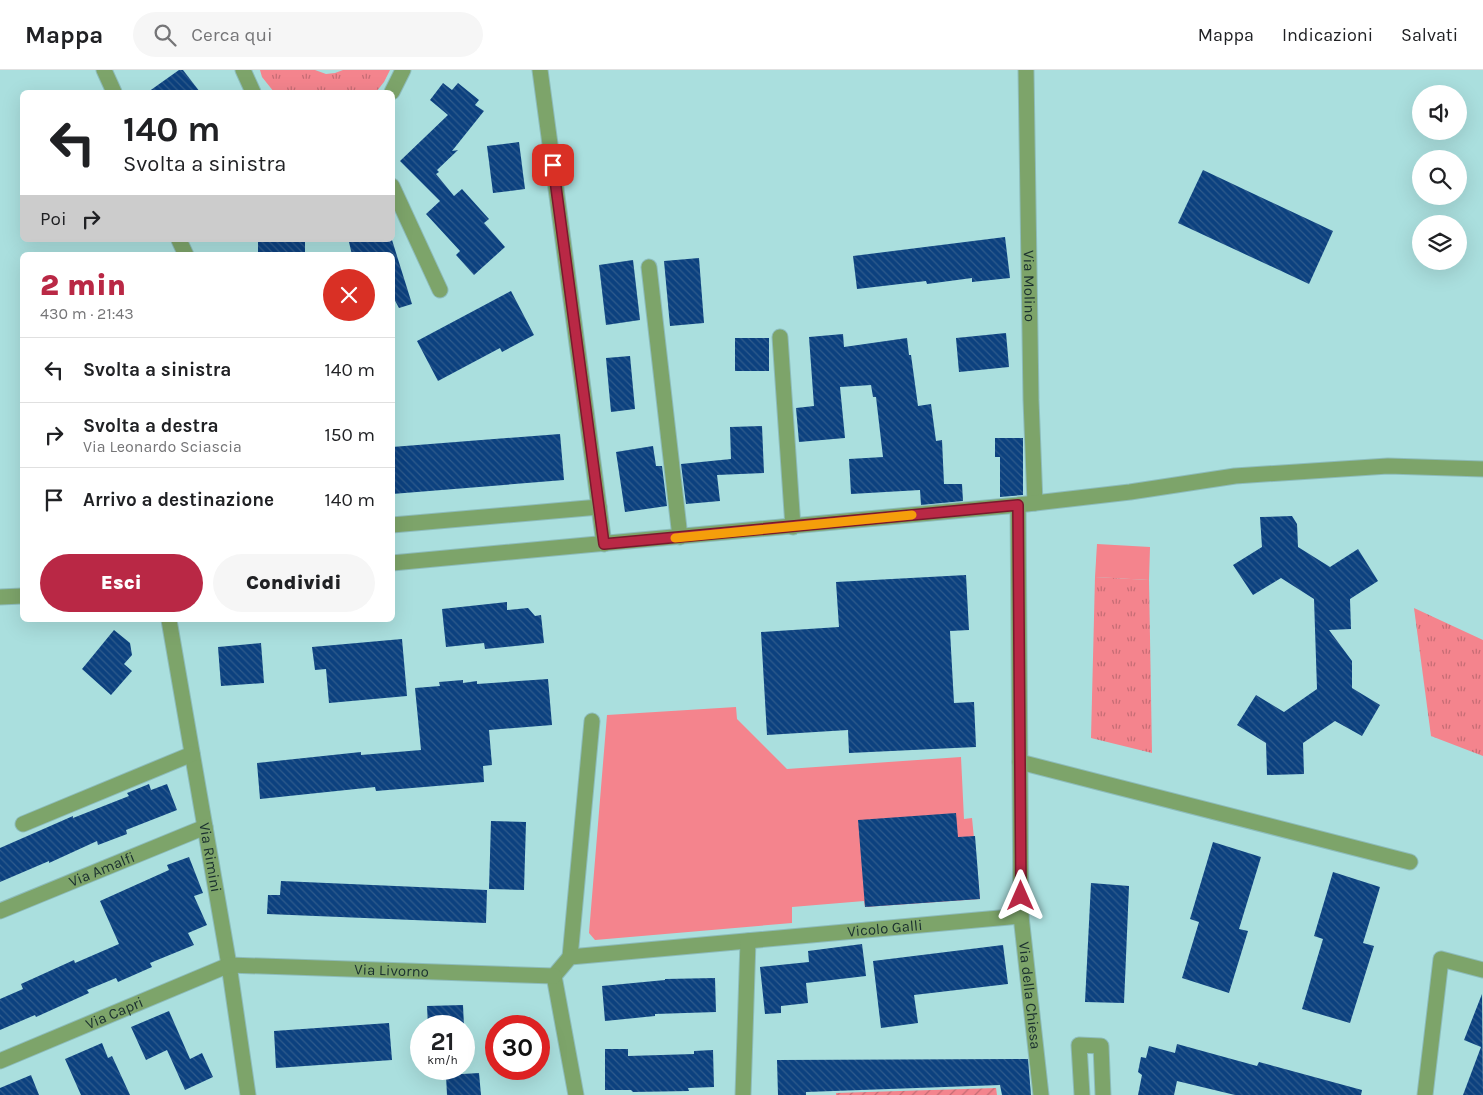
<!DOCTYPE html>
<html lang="it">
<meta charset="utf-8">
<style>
body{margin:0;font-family:Karla,sans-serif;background:#f6f6f6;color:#202124;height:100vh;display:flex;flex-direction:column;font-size:19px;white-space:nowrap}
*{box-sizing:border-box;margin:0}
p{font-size:16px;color:#757577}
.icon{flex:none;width:28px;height:28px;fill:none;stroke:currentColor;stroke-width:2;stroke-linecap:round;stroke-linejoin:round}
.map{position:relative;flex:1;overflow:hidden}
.details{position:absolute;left:20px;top:182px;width:375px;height:370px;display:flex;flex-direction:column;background:#fff;border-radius:8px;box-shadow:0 5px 20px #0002}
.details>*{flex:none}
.banner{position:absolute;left:20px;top:20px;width:375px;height:152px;border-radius:8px;box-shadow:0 5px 20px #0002;background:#fff;color:#202124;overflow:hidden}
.tools{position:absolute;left:1412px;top:15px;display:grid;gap:10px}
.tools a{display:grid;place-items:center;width:55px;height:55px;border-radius:50%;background:#fff;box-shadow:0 5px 20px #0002;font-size:25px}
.speed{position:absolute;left:410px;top:945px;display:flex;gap:10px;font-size:25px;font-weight:700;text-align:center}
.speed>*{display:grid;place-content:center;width:65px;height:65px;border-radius:50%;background:#fff;box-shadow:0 5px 20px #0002;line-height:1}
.speed small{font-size:12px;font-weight:400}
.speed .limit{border:8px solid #d22;background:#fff;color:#111}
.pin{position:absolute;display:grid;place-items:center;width:42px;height:42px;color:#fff;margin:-21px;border-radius:10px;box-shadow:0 2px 8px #0006}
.me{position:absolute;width:55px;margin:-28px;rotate:0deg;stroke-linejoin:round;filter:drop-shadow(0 0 4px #0008)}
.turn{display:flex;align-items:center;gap:18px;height:105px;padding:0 20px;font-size:22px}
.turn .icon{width:65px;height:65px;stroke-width:2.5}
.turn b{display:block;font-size:35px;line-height:42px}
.then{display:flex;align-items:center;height:48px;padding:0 20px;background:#0003;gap:10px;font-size:19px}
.round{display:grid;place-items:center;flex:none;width:52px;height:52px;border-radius:26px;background:#f6f6f6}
.overview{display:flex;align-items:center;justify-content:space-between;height:85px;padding:0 20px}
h1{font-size:30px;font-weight:800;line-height:38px;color:#b92845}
.action{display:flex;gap:10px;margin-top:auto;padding:10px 20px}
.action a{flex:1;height:58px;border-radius:30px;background:#b92845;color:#fff;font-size:20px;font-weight:800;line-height:58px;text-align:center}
.action a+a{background:#f6f6f6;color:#202124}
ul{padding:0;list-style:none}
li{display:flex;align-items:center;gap:15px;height:65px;padding:0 20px;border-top:1px solid #e0e0e0}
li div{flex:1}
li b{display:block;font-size:19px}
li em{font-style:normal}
header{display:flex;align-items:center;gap:30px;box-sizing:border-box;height:70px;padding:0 25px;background:#fff;border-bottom:1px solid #e0e0e0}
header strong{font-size:24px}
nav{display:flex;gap:28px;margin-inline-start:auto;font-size:18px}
.search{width:350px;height:45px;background:#f6f6f6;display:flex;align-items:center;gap:12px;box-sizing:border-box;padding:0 18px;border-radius:28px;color:#757577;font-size:19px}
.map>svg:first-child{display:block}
.grass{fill:url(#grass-tufts)}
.garden{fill:url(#garden-furrows)}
.pitch{fill:#f4848d}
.building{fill:url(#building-back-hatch)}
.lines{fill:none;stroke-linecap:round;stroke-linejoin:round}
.minor-casing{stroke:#8dbcbb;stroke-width:17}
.minor{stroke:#7da46a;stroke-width:15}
.route-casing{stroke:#781a2d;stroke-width:12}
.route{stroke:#b92845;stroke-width:9}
.slow{stroke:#f59e0b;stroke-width:9}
.labels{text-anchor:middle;stroke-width:5;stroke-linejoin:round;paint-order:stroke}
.street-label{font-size:15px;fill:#1a2f2f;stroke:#aadfde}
</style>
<header>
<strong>Mappa</strong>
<div class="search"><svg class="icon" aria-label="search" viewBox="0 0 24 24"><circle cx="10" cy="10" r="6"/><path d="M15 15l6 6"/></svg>Cerca qui</div>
<nav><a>Mappa</a><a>Indicazioni</a><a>Salvati</a></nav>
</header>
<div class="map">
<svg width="1483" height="1025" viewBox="0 0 1483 1025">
<defs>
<pattern id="grass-tufts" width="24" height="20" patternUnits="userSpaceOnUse" patternTransform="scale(1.25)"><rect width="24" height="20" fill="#f4848d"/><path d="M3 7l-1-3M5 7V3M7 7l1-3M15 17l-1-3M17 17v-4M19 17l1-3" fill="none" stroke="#c56c74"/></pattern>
<pattern id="garden-furrows" width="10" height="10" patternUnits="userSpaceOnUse" patternTransform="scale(1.25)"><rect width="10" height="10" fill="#f4848d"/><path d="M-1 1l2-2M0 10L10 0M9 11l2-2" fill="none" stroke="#c56c74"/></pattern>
<pattern id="building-back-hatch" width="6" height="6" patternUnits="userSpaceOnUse" patternTransform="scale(1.25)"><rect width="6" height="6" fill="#0c417f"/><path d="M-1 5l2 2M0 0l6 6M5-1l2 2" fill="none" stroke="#2f5b8c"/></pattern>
</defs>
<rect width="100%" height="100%" fill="#aadfde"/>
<!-- grass -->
<g class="grass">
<path d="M260,0h55l11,4 9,-1 8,-3h47l-6,12 -8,10h-102l-12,-15z"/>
<path d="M1095,507l54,3 3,173 -61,-15z"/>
<path d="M1414,538l69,32v116l-52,-20z"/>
</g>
<!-- garden -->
<path class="garden" d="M996,1018l1,7h-161v-2z"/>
<!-- pitch -->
<g class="pitch">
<path d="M1097,474l53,3 -1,33 -54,-3z"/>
<path d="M736,637l1,12 50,50 174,-12 3,62 8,-1 8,81 -115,8 -1,-6 -72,6v16l-197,17 -6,-7 18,-218z"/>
</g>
<!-- building -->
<g class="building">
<path d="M179,0h4l17,22h-52z"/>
<path d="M443,13l9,7 6,-7 21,17 -4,5 9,6 -32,40 6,-1 -21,20 2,2 -3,2 18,22 8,-7 27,30 -5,4 21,24 -31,28 -18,-20 4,-4 -34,-37 14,-13 -40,-40 48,-46 -18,-15z"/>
<path d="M519,72l6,47 -32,4 -6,-47z"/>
<path d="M1203,100l130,61 -24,53 -131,-61z"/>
<path d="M1005,167l5,41 -38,4v-4l-45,6 -1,-3 -69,8 -4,-33z"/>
<rect x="258" y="170" width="47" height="15"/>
<path d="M357,170h35l20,64 -13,4 -7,-13v-40h-40l-3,-13z"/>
<path d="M699,188l5,65 -34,3 -6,-65z"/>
<path d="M633,190l7,60 -34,5 -7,-60z"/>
<path d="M511,221l23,44 -32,17 -2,-4 -62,33 -21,-40z"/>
<path d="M1006,263l3,34 -50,5 -3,-34z"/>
<path d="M843,264l1,13 63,-9 2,17h2l7,51 13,-2 5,37 6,-1 2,44h18l1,17 -42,4 -1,-15 -69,4 -2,-35 34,-2 -7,-60h-3l-2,-12 -31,2 5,51 -46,4 -3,-34 18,-2 -5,-69z"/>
<rect x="735" y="268" width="34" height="33"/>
<path d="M630,286l5,53 -24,3 -5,-54z"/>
<path d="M762,356l2,47 -47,2 3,26 -34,3 -5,-40 50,-5 -1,-32z"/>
<path d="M560,364l4,46 -172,14v-47z"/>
<path d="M995,368h28v57l-23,2v-40h-5z"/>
<path d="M653,376l3,20h6l5,40 -42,6 -9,-60z"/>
<path d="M1292,446l5,8 1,23 32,20 28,-18 20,32 -28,18 1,30 -22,1 23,31v27l28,17 -18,31 -27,-15 -32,22 1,31 -37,1 -1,-32 -29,-18 19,-30 28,17 33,-23 -3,-90 -33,-21 -28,17 -20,-30 29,-18 -2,-30z"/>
<path d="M966,505l3,55 -19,1 4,72 20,-1 2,45 -127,6 -1,-23 -81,5 -6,-103 78,-5 -3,-45z"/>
<path d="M507,532v8l21,-2 7,8 6,-1 3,28 -59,6 -1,-6 -38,4 -4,-38z"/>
<path d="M114,560l16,13 2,12 -8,9 8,7 -21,24 -29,-26z"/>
<path d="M402,569l5,57 -78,7 -3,-34 -11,1 -3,-23z"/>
<path d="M261,573l3,40 -43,3 -3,-39z"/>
<path d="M548,609l4,46 -63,5 3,35 -9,1 1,16 -108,9 -1,-4 -115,12 -3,-36 104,-11v3l60,-5 -6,-62 25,-2 -1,-4 24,-2v3l14,-2v3z"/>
<path d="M149,714l2,6 16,-6 10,26 -51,20 1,4 -29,11 -1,-4 -48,22v-2l-49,21v-34l73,-32v2l56,-22 -2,-3z"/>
<path d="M956,743l2,24 17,-1 5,63 -115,8 -7,-87z"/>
<path d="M491,751l35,1 -2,68 -35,-1z"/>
<path d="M1213,772l48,15 -22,72 9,2 -19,62 -47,-15 17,-56 -9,-3z"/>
<path d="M189,787l14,36 -9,3 13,29 -19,8 6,12 -44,18 2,4 -34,15 -2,-4 -29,12 2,3 -53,24 -1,-2 -35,15v-31l23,-10 -2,-5 53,-24 1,3 44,-19 -19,-43 69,-31 -2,-5z"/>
<path d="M1333,802l47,15 -17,56 11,3 -24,77 -48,-14 21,-70 -9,-3z"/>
<path d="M281,811l206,9 -1,33 -219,-9 1,-19h12z"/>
<path d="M1091,813l38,3 -5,117 -39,-1z"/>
<path d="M862,874l4,32 -60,7 2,20 -27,3v7l-16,1 -5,-47 49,-5 -1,-11z"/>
<path d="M1003,875l5,39 -94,11 4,28 -37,5 -8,-67z"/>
<path d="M715,908l1,34 -61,2v2l-50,5 -3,-35 63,-6v-1z"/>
<path d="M1482,924l1,101h-20l18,-48 -17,-7z"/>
<path d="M463,935l1,21h-36l-1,-20z"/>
<path d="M169,941l21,48 12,-6 11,24 -28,13 -18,-40 -21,10 -15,-33z"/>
<path d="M389,953l3,37 -116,8 -2,-37z"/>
<path d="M102,973l6,15 4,-2 18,39h-49l-16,-36z"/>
<path d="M1177,974l80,22 2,-4 103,28 -1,5h-126l-58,-14 -3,14h-36l4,-20 -4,-3 3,-15 5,1 3,-12 26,7z"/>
<path d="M605,979h23v7l66,-2v-3l19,-1 1,37 -26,1 1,3 -56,1 -2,-2h-26z"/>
<path d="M1028,989l3,36h-29l-2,-10 -194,7v3h-28l-1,-35z"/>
<path d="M479,1003l2,22h-34l-1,-20z"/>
<path d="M31,1005l8,20h-39v-7z"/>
</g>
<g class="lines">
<defs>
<g id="minor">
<path d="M104,0l10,22"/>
<path d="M243,0l10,22"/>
<path d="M540,0l64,474"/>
<path id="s1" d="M1026,0l5,330 4,103"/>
<path d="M392,22l11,-22"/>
<path d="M392,116l48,104"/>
<path d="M179,170l7,15"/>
<path d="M649,197l31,270"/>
<path d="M780,267l13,190"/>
<path id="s2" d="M1018,435l3,411 20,179"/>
<path d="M392,455l207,-18"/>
<path d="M392,493l626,-58 112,-13 105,-16 153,-10 95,3"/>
<path d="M0,527l22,-1"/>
<path id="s3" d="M169,550l60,345 19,130"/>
<path d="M1020,692l390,100"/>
<path d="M23,754l169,-70"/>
<path id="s4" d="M0,841l205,-84"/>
<path d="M570,887l22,-236"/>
<path id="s5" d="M554,906l16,-19 451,-41"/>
<path d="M554,906l22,119"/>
<path id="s6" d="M0,991l229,-96 325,11"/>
<path d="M743,1025l5,-154"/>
<path d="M1082,1025l-3,-50 22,1 2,49"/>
<path d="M1425,1025l16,-136 42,11"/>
</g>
</defs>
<!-- minor casing -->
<use href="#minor" class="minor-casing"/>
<!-- minor -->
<use href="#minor" class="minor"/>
</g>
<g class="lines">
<defs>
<path id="route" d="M553,95l51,379 414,-39 3,391"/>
</defs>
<!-- route casing -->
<use href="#route" class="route-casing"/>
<!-- route -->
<use href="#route" class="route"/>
<!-- slow -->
<path class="slow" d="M675,468l237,-23"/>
</g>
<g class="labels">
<!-- street labels -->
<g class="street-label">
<text dy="5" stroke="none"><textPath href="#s1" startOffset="216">Via Molino</textPath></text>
<text dy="5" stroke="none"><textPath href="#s3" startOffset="241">Via Rimini</textPath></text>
<text dy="5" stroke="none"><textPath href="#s4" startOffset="110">Via Amalfi</textPath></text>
<text dy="5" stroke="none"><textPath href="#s5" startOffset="341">Vicolo Galli</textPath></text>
<text dy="5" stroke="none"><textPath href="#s6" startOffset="411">Via Livorno</textPath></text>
<text dy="5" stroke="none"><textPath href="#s2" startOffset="491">Via della Chiesa</textPath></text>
<text dy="5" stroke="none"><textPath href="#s6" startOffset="124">Via Capri</textPath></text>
</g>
</g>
</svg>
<div class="tools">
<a><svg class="icon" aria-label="sound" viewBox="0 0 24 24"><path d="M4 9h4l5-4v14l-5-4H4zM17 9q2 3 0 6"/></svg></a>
<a><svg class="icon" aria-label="search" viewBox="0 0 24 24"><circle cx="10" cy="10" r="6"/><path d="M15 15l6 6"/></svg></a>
<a><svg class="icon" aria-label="layers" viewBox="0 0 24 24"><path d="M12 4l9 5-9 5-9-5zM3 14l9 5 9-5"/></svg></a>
</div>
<div class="speed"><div>21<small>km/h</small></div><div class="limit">30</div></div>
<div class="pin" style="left:553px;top:95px;background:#d93025"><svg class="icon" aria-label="arrive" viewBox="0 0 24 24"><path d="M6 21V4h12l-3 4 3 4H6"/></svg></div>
<svg class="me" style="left:1021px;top:826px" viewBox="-20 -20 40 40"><path d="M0-17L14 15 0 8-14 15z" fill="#b92845" stroke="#fff" stroke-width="4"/></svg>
<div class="banner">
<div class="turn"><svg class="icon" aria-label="left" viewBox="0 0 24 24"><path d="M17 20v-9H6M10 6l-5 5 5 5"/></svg><div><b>140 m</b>Svolta a sinistra</div></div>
<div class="then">Poi<svg class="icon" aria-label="right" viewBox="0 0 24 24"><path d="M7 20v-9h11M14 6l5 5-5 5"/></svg></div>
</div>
<section class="details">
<div class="overview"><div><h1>2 min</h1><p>430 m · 21:43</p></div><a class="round" style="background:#d93025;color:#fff"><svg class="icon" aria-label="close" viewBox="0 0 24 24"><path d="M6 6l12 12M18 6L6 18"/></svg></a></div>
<ul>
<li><svg class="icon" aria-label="left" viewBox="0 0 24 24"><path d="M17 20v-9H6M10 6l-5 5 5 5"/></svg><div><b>Svolta a sinistra</b></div><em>140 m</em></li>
<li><svg class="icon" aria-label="right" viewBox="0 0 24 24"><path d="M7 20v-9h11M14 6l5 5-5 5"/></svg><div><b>Svolta a destra</b><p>Via Leonardo Sciascia</p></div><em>150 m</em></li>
<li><svg class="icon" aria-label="arrive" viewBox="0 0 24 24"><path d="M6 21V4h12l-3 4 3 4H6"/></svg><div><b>Arrivo a destinazione</b></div><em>140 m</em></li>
</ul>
<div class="action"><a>Esci</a><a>Condividi</a></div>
</section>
</div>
